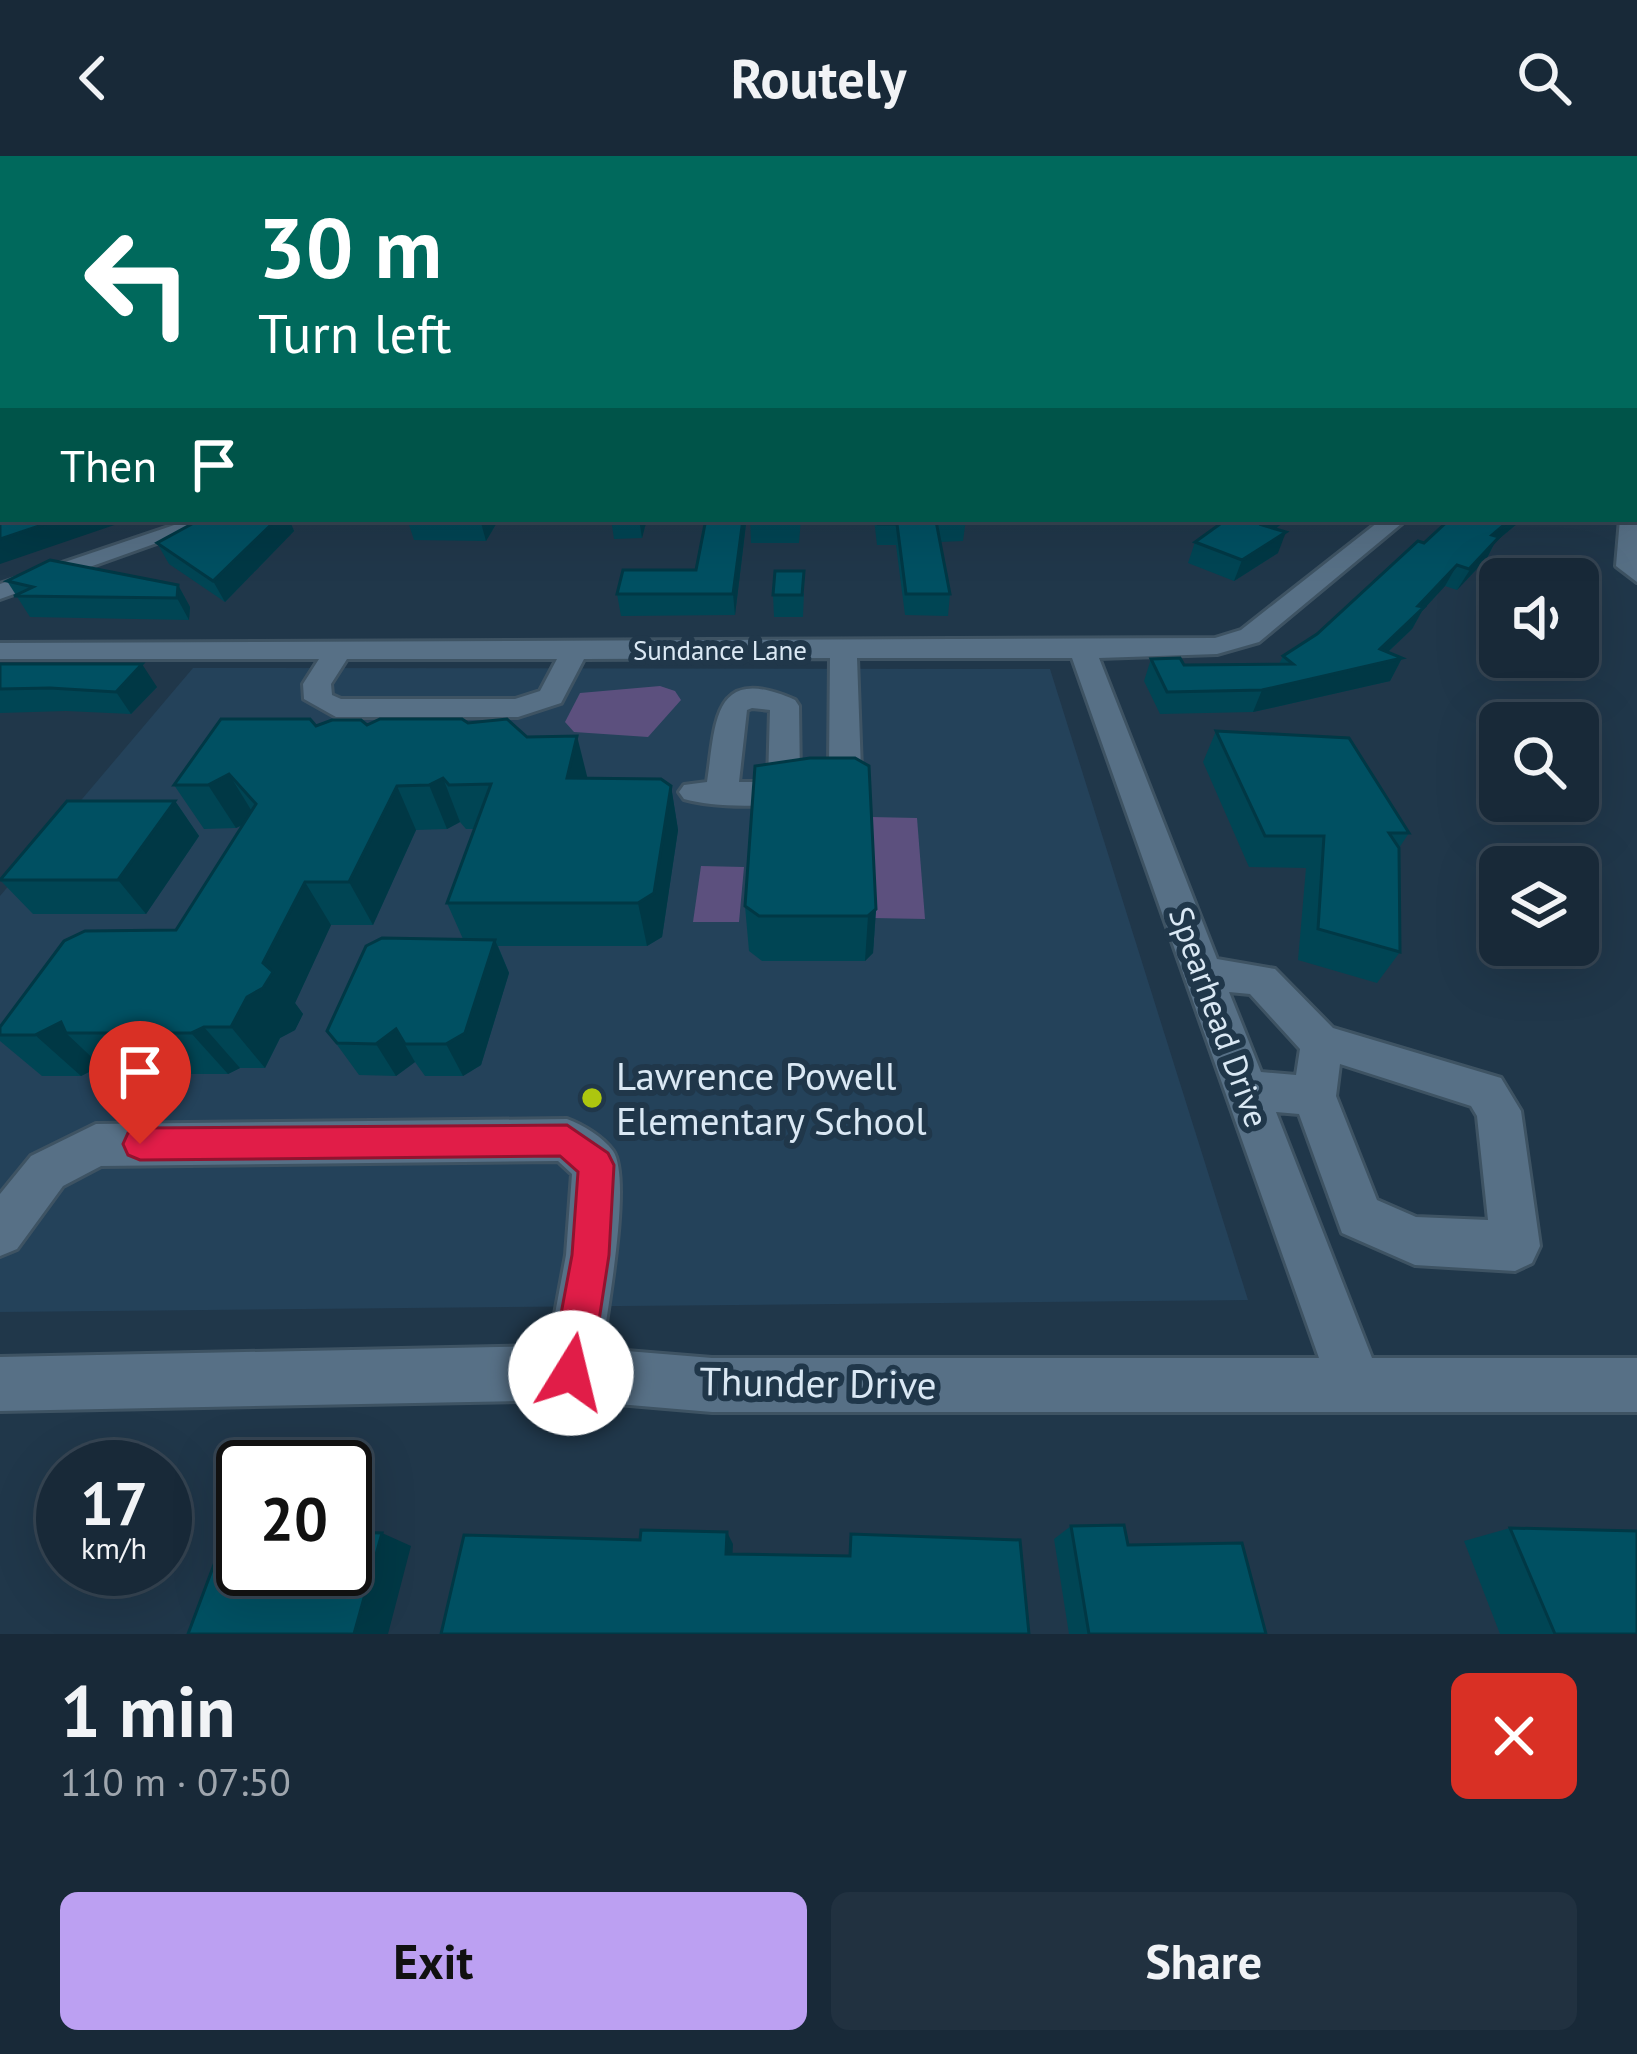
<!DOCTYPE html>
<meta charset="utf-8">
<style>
body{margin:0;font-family:"PT Sans",sans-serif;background:#213140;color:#f1f3f6;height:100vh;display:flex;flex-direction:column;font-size:45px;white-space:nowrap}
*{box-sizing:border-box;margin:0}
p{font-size:39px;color:#9fa6ae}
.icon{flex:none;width:66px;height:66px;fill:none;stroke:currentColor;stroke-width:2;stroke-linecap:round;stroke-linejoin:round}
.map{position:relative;height:1478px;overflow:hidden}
.sheet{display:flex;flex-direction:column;background:#182938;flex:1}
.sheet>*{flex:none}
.top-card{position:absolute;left:0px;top:0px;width:1638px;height:366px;box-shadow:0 12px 48px #0002,0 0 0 3px #364553;background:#00695c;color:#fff;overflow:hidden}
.buttons{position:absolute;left:1479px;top:402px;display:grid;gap:24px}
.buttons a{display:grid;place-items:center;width:120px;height:120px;border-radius:18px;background:#182938;box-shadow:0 12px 48px #0002,0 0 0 3px #364553;font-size:60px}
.speed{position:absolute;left:36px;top:1284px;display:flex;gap:24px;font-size:60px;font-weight:700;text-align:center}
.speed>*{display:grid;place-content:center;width:156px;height:156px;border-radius:50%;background:#182938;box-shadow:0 12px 48px #0002,0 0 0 3px #364553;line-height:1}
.speed small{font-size:30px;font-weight:400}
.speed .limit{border:6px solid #111;border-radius:18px;background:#fff;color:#111}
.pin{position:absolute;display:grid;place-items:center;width:102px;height:102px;color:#fff;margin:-123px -51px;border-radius:50% 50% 50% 0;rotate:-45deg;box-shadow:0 0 12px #0007}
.pin .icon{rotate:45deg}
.me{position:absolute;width:132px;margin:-66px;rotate:9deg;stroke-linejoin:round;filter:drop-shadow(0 0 9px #0008)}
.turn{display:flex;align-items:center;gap:42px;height:252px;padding:0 60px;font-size:54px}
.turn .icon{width:156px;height:156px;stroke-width:2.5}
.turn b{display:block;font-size:84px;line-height:102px}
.then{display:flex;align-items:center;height:114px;padding:0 60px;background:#0003;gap:24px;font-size:45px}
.round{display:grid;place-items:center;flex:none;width:126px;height:126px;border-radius:18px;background:#213140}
.head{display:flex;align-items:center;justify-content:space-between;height:204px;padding:0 60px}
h1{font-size:72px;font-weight:800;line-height:90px}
.primary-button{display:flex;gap:24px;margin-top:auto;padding:24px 60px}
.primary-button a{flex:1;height:138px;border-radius:18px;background:#bca0f2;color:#111;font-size:48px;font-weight:800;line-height:138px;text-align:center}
.primary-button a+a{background:#213140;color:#f1f3f6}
header{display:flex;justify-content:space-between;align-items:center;height:156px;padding:0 60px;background:#182938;font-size:54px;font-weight:800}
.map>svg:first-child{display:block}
.built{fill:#24425a}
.green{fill:#5c507e}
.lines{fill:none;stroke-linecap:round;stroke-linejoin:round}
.minor-casing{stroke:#3e5363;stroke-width:6}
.major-casing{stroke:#3e5363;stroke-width:6}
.highway-casing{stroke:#3e5363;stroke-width:6}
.minor{fill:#577086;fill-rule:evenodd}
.major{fill:#738cc9;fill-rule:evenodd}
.highway{fill:#859ff6;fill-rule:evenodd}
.wall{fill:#004554}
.shaded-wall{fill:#003845}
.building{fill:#005062;stroke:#003845;stroke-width:3}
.route{fill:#e11d48;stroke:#92132f;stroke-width:3}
.poi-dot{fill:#adc60f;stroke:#20374a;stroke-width:4.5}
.labels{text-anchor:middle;stroke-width:12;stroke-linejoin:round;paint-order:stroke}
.far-street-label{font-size:27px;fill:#dae8f4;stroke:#20374a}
.street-label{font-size:33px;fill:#dae8f4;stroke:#20374a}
.near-poi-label{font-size:39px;fill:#dae8f4;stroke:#20374a;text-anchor:start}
.near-street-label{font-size:39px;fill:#dae8f4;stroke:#20374a}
</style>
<header><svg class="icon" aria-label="back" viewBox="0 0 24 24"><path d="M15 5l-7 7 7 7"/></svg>Routely<svg class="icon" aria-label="search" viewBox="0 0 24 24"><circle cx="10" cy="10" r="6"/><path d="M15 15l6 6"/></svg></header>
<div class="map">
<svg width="1637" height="1478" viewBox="0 0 1637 1478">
<rect width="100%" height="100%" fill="#20374a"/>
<!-- built -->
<path class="built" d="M193,512l857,1 198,631 -1248,12v-416z"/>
<!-- green -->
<g class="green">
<path d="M660,530l15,5 6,9 -33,37 -74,-5 -9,-10 15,-29z"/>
<path d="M871,661l46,1 8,101 -52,-1z"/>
<path d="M701,710l43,1 -5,55h-46z"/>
</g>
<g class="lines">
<defs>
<g id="minor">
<rect x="0" y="171" width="3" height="10"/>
<path d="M1635,321h2l-2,13z"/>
<path d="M1635,357l2,1v68l-21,-16 4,-47h15z"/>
<path d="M192,363h32l-224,80v-15z"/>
<path d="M1382,363h25l-148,123 -42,12 -118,4 118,301 58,10 58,59 168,50 20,33 19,135 -8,17 -17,8 -100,-6 -73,-32 -43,-119 -23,-2 96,246h265v54h-925l-141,-12 -571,11v-54l549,-11 17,-91 6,-81 -14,-13 -457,5 -38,20 -46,63 -17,7v-62l31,-38 65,-32 471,-5c16,6 36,18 46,32 19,27 -6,161 -11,198l110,9h607l-247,-700h-215l4,112c-29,40 -134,41 -177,29l-5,-7 5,-7 23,-3c9,-59 5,-119 88,-82l4,6 1,74 29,-13 1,-109 -246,1 -23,44 -43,14h-182l-32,-18 -1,-15 16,-25h-319v-16l1215,-5 26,-8zM347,503h210l-17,32 -25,8h-174l-9,-4 -1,-11zM752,552l18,2 -2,72h-29l8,-72zM1229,836l21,2 50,55 -4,26 -35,-3zM1340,908l131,42 6,10 11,104 -72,-3 -39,-17 -41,-104z"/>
</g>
<g id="major">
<rect x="0" y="190" width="3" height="10"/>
<rect x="0" y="241" width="3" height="10"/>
</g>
<g id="highway">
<rect x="0" y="201" width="3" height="10"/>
<rect x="0" y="229" width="3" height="10"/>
</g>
</defs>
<!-- minor casing -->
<use href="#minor" class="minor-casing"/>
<!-- major casing -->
<use href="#major" class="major-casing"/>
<!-- highway casing -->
<use href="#highway" class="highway-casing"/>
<!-- minor -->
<use href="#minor" class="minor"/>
<!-- major -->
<use href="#major" class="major"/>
<!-- highway -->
<use href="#highway" class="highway"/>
</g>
<!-- wall -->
<g class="wall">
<path d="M201,363h88l5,12 -69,71 -56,-38 -12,-21z"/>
<path d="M407,363h92l-13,22 -72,-1z"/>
<path d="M611,363h36l-5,19 -28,1z"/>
<path d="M750,363h51l-2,24h-48z"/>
<path d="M874,363h92l-3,22 -23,1 10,52 -2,22 -43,-1 -9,-70h-19z"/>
<path d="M1227,363h61l-13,10 3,24 -44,28 -46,-18 7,-21z"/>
<path d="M1450,363h73l-28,23 -8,16 -30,32 -12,-4 -23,25 -10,18 -24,23 14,6 -12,23 -137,31 -93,2 -16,-33 7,-22 33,6 95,-1 4,-8 34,-22z"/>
<path d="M746,368l-11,91 -114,1 -4,-22 79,-24z"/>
<path d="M7,425l171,4 12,22 -1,13 -159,-3z"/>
<path d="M804,437l-1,24h-29l-1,-22z"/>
<path d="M0,508l157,23 -26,27 -65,-3 -66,2z"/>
<path d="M468,567l59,14 60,41 84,8 7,44 -16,107 -15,9h-149l11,27 -28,92 -18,11h-38l-10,-14 -19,14 -37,-1 -32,-44 136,-92 -16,-36 28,-74h-9l-6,-7 -13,7 -31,1 -43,95h-42l-36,78 8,11 -8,16 -15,8 -15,30h-25l-12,6h-118l-9,-8 -20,10h-39l-42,-35v-14l176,-97 67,-105 -7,3 -32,1 -30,-44 142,-59z"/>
<path d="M1216,575l193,102 -10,15 1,104 -23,31 -79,-23 8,-92 -57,-1 -46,-105z"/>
<path d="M175,645l24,35 -53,78h-113l-33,-34z"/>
<path d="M745,750l131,3 -3,44 -8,8h-103l-13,-10z"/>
<path d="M1071,1370l57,19 138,89h-197l-15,-95z"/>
<path d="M1510,1372l127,106h-137l-36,-93z"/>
</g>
<!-- shaded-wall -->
<g class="shaded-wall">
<path d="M60,363h72l-132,45v-25z"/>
<path d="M277,363h12l5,12 -69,71 -12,-21z"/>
<path d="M480,363h19l-13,22z"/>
<path d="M639,363h8l-5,19z"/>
<path d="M743,363h3v5l-11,91 -2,-21z"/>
<path d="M1270,363h18l-34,26 8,-20z"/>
<path d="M1511,363h12l-28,23 -8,16 -30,32 35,-55z"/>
<path d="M1286,376l-8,21 -44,28 8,-21z"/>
<path d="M1457,409l-12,21 -23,25 -10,18 -37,35 27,-6 -12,23 -137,31 9,-22 118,-41z"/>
<path d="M178,429l12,22 -1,13 -12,-22z"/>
<path d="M142,508l15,23 -26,27 -15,-22z"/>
<path d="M577,580l11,44 -21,-2z"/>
<path d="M229,618l27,44 -20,10 -28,-43z"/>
<path d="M443,622l17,44 -13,7 -18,-44z"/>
<path d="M397,630l19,44 -43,95 -24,-43z"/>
<path d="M671,630l7,44 -16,107 -15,9 -9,-43z"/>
<path d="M175,645l24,35 -53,78 -28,-34z"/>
<path d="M305,726l26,43 -36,78 8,11 -8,16 -15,8 -15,30 -34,-41z"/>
<path d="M876,753l-3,44 -8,8 3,-45z"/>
<path d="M495,784l14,33 -28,92 -18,11 -17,-32z"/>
<path d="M61,866l5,11 35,33 -20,10 -46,-41z"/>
<path d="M204,871l36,41 -12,6 -37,-41z"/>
<path d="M396,873l19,33 -19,14 -20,-32z"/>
<path d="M727,1376l6,12 -1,21 -6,-11z"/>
<path d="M382,1377l29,13 -23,88h-34z"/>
</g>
<!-- building -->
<g class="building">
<path d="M3,312v51h57l-60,20v-70z"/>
<path d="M201,363h76l-64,62 -56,-38z"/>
<path d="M706,363h37l-10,75h-116l6,-24h73z"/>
<rect x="750" y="363" width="49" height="4"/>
<path d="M877,363h89v2h-30l14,73h-44l-9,-70h-19z"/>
<path d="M1227,363h43l-8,6 24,7 -44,28 -47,-18z"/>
<path d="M1450,363h61l-19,16 7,2 -30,32 -12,-4 -39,41 6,1 -44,42 22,9 -140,32 -95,2 -16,-33 29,-1 4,7 109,-1 -10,-8 34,-22 101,-93 6,2z"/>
<path d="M50,404l128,25 -1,13 -163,-2 19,-9 -26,-6z"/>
<path d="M775,415h29l-2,24h-29z"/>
<path d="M0,508h142l-26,28 -66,-4 -50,1z"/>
<path d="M221,563h89l6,7 16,-6h29l6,5 13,-6h82l6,4 39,-4 20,18 50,-1 -10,42 94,1 10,7 -17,107 -16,10h-191l44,-119 -42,1 -6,-7 -14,7 -32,1 -48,96h-44l-42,81 10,9 -10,16 -16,9 -16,30h-27l-13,6h-125l-5,-11 -26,13h-35v-8l64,-86 21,-10 91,-1 80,-126 -27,-30 -21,11h-34z"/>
<path d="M1216,575l133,7 60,95h-20l10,15 1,104 -82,-23 6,-93h-59z"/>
<path d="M810,602h45l14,8 7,143 -8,7h-109l-14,-10 10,-140z"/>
<path d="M67,645h108l-57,79h-118z"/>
<path d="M382,782l113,2 -30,93 -19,11h-41l-9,-15 -20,15 -39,-1 -10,-12 39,-85z"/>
<path d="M1124,1369l4,20 114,-2 24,91h-177l-18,-108z"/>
<path d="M1510,1372l127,3v103h-82z"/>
<path d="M227,1374l16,1v38h102v-37l37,1 -28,101h-166z"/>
<path d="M641,1374l86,2 -1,22 124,2 1,-22 169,6 9,94h-588l23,-99 176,5z"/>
</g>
<!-- sky -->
<linearGradient id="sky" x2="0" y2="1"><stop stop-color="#121e29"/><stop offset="0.45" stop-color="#3c536b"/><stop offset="1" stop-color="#3c536b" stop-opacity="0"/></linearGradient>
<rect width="1637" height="377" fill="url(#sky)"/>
<!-- route -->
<path class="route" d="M567,969l41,28 6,12 -5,90 -18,118 -6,15 -14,6 -15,-6 -6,-15 22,-118 6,-83 -18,-16 -420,4 -12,-5 -5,-11 5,-11 12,-5z"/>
<!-- markers -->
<circle class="poi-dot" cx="592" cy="942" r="12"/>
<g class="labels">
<!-- far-street labels -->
<g class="far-street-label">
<text x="720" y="504">Sundance Lane</text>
</g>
<!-- street labels -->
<g class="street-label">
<text transform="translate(1219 861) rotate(70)" y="12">Spearhead Drive</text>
</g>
<!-- near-poi labels -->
<g class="near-poi-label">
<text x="616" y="934">Lawrence Powell<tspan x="616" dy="45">Elementary School</tspan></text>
</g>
<!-- near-street labels -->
<g class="near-street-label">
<text transform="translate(818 1227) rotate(1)" y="14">Thunder Drive</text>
</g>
</g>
</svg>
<div class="buttons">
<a><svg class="icon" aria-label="sound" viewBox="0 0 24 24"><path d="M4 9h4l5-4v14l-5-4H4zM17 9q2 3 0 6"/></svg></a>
<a><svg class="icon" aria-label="search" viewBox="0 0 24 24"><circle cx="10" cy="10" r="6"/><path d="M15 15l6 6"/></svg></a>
<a><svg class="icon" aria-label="layers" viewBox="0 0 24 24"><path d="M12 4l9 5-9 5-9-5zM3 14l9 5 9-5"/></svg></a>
</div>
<div class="speed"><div>17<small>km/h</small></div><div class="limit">20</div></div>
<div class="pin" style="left:140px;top:988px;background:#d93025"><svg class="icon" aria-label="arrive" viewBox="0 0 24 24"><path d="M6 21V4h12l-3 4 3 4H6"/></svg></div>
<svg class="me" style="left:571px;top:1217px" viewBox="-20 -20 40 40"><circle r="19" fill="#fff"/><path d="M0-13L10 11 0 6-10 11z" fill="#e11d48"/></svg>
<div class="top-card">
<div class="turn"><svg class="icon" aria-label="left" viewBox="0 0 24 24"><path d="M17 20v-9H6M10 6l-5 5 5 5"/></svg><div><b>30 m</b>Turn left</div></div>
<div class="then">Then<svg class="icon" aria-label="arrive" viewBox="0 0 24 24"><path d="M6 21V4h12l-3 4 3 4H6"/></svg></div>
</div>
</div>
<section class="sheet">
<div class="head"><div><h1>1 min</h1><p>110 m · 07:50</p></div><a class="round" style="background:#d93025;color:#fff"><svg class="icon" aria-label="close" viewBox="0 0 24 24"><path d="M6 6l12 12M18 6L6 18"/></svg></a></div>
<div class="primary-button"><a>Exit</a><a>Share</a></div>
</section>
